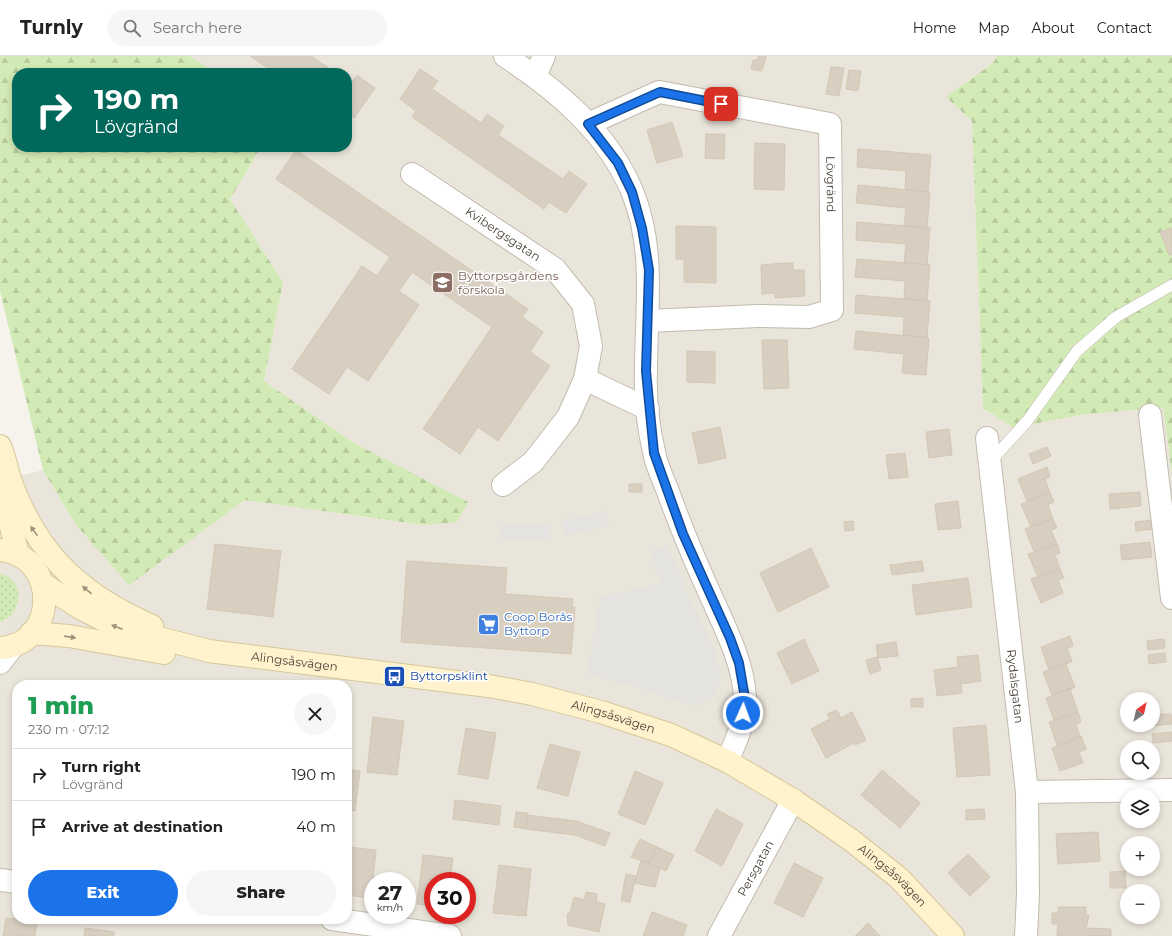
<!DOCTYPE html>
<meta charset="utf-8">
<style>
body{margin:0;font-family:Montserrat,sans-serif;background:#f6f6f6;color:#222;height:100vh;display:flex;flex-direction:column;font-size:15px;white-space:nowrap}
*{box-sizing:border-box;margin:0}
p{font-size:13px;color:#767676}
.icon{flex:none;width:22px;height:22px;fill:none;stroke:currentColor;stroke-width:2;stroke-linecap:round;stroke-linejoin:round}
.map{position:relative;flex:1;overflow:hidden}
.side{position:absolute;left:12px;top:624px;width:340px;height:244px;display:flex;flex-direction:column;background:#fff;border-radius:16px;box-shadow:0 2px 6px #0003}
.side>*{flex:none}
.guide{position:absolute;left:12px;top:12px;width:340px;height:84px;border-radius:16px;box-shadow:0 2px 6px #0003;background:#00695c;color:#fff;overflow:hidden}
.needle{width:26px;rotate:34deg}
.fabs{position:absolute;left:1120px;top:636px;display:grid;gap:8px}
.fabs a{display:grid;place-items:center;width:40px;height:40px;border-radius:50%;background:#fff;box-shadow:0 2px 6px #0003;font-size:20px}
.speed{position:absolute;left:364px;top:816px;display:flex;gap:8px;font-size:20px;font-weight:700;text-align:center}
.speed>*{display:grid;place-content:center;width:52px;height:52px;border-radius:50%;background:#fff;box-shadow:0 2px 6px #0003;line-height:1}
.speed small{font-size:10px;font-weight:400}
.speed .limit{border:6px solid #d22;background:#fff;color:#111}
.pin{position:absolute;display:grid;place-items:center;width:34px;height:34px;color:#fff;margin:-17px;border-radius:8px;box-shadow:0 2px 6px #0006}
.me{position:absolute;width:44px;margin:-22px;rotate:2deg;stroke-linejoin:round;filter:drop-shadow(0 0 3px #0008)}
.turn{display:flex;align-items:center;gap:14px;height:84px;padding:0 16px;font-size:18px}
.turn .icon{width:52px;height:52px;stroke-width:2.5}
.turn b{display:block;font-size:28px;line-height:34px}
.round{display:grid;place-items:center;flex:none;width:42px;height:42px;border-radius:21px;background:#f6f6f6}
.headline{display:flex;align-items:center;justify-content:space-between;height:68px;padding:0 16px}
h1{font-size:24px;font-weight:800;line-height:30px;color:#1e9e55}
.button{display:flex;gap:8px;margin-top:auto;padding:8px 16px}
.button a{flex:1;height:46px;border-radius:24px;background:#1a73e8;color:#fff;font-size:16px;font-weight:800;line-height:46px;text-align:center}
.button a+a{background:#f6f6f6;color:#222}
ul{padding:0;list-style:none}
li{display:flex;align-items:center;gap:12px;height:52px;padding:0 16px;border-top:1px solid #e0e0e0}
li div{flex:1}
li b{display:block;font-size:15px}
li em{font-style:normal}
header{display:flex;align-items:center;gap:24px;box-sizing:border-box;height:56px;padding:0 20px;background:#fff;border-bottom:1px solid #e0e0e0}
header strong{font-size:19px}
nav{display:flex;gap:22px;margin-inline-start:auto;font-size:14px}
.search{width:280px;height:36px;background:#f6f6f6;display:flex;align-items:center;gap:10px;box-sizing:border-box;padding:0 14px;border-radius:22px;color:#767676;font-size:15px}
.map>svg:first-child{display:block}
.residential{fill:#eae5da;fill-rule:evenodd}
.grass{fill:url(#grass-dots)}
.forest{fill:url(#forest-firs)}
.parking{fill:#e5e3e0}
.building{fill:#d8cfc1;stroke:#d3c7b4}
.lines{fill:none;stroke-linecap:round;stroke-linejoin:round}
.lane-casing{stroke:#c2bbae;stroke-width:12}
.street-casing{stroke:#c2bbae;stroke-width:24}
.secondary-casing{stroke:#d6c79b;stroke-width:24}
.lane{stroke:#fff;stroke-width:11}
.street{stroke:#fff;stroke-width:22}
.secondary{stroke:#fff3cd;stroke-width:22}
.oneway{fill:#9c937c}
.route-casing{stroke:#114b97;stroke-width:10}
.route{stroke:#1a73e8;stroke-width:7}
.labels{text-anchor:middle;stroke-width:3;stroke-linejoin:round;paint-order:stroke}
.street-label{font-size:12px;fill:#4b4439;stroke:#fff}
.education-label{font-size:12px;fill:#785e54;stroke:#fff;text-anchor:start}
.shop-label{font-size:12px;fill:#366cbe;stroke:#fff;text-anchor:start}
.transit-label{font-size:12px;fill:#164399;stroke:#fff;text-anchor:start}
</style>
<header>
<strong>Turnly</strong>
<div class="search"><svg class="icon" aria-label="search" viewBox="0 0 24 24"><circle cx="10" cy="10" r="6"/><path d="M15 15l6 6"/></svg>Search here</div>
<nav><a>Home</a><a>Map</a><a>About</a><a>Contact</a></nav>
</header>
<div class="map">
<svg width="1172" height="880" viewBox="0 0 1172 880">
<defs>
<pattern id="grass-dots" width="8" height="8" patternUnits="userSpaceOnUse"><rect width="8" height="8" fill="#d2eab5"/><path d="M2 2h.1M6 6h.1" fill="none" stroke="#b6ca9c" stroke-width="1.8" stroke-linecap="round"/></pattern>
<pattern id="forest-firs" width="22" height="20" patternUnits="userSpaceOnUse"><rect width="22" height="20" fill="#d2eab5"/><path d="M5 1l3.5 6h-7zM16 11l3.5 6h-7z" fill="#b6ca9c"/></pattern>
</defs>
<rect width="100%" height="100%" fill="#f6f3ec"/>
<!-- residential -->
<path class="residential" d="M189,0h808l-4,7 -47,34 26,24 11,287 31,20 66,-13 83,-8 9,66v463h-1172v-455l43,-11 33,55 53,59 116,-84 178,25 45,-22 -114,-60 -90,-62 19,-99 -53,-83 31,-52h86v-74h-131zM17,629h330v234h-330zM1127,643h26v26h-26zM1127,691h26v26h-26zM1127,739h26v26h-26zM1127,787h26v26h-26zM373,825h34v34h-34zM433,825h34v34h-34zM1127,835h26v26h-26z"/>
<!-- grass -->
<path class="grass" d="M0,518c26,5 23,41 0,48z"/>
<!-- forest -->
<g class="forest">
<path d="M0,0h189l27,17h-199v74h244l-31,52 53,83 -19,99 90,62 114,59 -11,20 -34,3 -178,-25 -116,85 -53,-60 -33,-55 -43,-179z"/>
<path d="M997,0h175v417l-9,-66 -83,8 -66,13 -31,-20 -11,-287 -26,-24 47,-34z"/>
</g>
<!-- parking -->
<g class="parking">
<path d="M605,455l4,14 -45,11 -3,-15z"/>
<path d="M550,468v15l-50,2v-16z"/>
<path d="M666,489l50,110 5,18 -2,11 -5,10 -6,7 -12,5 -13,-3 -53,-18 -43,-10 13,-78 62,-14 -13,-32z"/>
</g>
<!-- building -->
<g class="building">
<path d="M250,0h61l25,17h-61z"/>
<path d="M758,0h8l-4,15 -11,-2 2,-9h5z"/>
<path d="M831,11l13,1 -5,28 -13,-2z"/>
<path d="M420,13l18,12 -6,8 49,34 6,-9 17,12 -6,9 65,44 6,-8 18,13 -21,29 -17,-11 -5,7 -132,-92 4,-6 -16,-12z"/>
<path d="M849,14l12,1 -3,20 -12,-2z"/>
<path d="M357,19l18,13 -21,30 -7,-5v-32l4,3z"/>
<path d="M672,66l11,34 -26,7 -10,-33z"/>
<path d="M706,78h19l-1,25 -19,-1z"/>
<path d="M755,87l30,1 -1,46 -30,-1z"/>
<path d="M858,93l73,6 -3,37 -23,-2 1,-19 -49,-4z"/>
<path d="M296,94l232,159 -6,8 21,15 -13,20 20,14 -52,75 -20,-14 -18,27 -37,-25 69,-102 -80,-55 -13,19 20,14 -51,76 -21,-14 -18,27 -37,-25 70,-103 15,10 13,-19 -114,-78z"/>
<path d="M858,129l72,7 -3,36 -23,-2 2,-18 -50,-5z"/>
<path d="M857,166l73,6 -3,37 -23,-2 2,-19 -50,-4z"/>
<path d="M676,170l40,1v56l-32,-1v-23h-8z"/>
<path d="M1172,172v27h-3l-9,-23z"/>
<path d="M857,203l73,6 -3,36 -23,-2 1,-18 -50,-4z"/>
<path d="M784,207h9v7h11l1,26 -30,2v-5l-13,1 -1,-29z"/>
<path d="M856,239l74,6 -3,36 -24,-2 1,-18 -49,-4z"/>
<path d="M856,275l73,7 -3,37 -24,-2 2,-19 -50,-5z"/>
<path d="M762,284h25l2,48 -25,1z"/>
<path d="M687,295l28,1v31l-28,-1z"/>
<path d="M720,371l6,31 -27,6 -7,-31z"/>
<path d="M949,373l3,26 -23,3 -3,-26z"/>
<path d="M1047,391l4,9 -18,8 -4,-10z"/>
<path d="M905,397l3,24 -19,2 -3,-24z"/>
<path d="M1047,411l3,10 -5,2 5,14 -23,8 -9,-22z"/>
<rect x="629" y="428" width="13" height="8"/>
<path d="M1140,436l1,14 -31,3 -1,-15z"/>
<path d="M1050,437l4,9 -6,3 5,14 -22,8 -10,-23z"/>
<path d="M958,445l3,27 -23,2 -3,-26z"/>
<path d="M1053,463l4,9 -6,2 6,14 -23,8 -9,-23z"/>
<path d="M1152,464l1,9 -17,2 -1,-9z"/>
<path d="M853,465l1,9 -9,1 -1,-9z"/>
<path d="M1150,486l2,15 -30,3 -2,-15z"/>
<path d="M215,488l66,7 -8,66 -66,-8z"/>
<path d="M1057,488l3,9 -5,2 5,14 -22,8 -10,-23z"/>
<path d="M811,492l18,39 -51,25 -18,-39z"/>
<path d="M407,505l100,7 -2,26 68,5 -1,8h3l-4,47 -170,-12z"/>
<path d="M922,505l2,10 -32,4 -2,-10z"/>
<path d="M1060,513l4,9 -6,2 5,13 -22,10 -10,-24z"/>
<path d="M968,522l4,29 -56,8 -4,-30z"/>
<path d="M1070,580l3,10 -6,2 5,13 -23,9 -8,-23z"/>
<path d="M804,583l15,32 -27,13 -15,-31z"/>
<path d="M1164,583l1,9 -17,2 -1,-9z"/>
<path d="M896,586l2,14 -20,2 -2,-13z"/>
<path d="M1165,597l1,9 -17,2 -1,-9z"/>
<path d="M978,599l3,26 -20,3 1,9 -25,3 -3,-26 24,-3 -1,-10z"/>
<path d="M877,601l4,13 -11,4 -4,-14z"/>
<path d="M1072,605l-6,3 9,23 -23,8 -9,-23z"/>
<path d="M1075,631l-5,3 8,22 -24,8 -8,-22z"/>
<path d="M923,642v9h-12v-8z"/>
<path d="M837,654l4,8 11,-6 14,28 -11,5 -1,-2 -28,15 -15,-29 19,-10 -3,-5z"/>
<path d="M1078,656l3,10 -5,2 4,13 -23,8 -8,-23z"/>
<path d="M1171,658l1,10 -20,2 1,-11z"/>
<path d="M373,661l31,4 -7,54 -30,-3z"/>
<path d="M986,669l4,50 -33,2 -4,-49z"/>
<path d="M466,672l30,5 -8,46 -30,-5z"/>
<path d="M1172,676v9l-19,2 -1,-9z"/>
<path d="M1081,680l5,13 -7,3 4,11 -23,8 -8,-23z"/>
<path d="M550,688l30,8 -12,44 -31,-8z"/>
<path d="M347,713l13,2 -5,40 -8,-2z"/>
<path d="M882,714l38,33 -20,25 -39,-33z"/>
<path d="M635,715l28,12 -18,42 -27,-11z"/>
<path d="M455,744l46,6 -2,19 -46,-6z"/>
<path d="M716,753l27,15 -21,42 -27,-15z"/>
<path d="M984,753l1,10 -19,1v-10z"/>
<path d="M516,756l12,1 -2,16 -12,-2z"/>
<path d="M527,759l49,6 34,12 -5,13 -30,-11 -49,-6z"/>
<path d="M1098,776l2,29 -42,3 -2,-30z"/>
<path d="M640,783l17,8 -8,16 -18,-6z"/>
<path d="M347,791l29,3 -5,48 -24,-3z"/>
<path d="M657,791l17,8 -8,16 -17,-8z"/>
<path d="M968,798l22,23 -20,19 -22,-23z"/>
<path d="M423,799l30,3 -3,23h-17v25l-16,-2z"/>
<path d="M641,804l19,8 -5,19 -20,-4z"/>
<path d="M794,807l29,15 -20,39 -29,-14z"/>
<path d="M499,809l32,4 -5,47 -33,-3z"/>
<path d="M1125,815l1,17h-16v-16z"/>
<path d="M626,818l10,2 -6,26 -9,-1z"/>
<path d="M586,836l11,2 -1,8 9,2 -6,28 -31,-7 -1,-11 3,-1 4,-16 10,3z"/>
<path d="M1058,851h28v7l3,2 -3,12 25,1v7h-54l1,-12h-6v-11h6z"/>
<path d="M652,856l35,13 -4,11h-40z"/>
<path d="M6,862l31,4 -2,14h-32z"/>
<path d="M868,867l12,13h-25z"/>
<path d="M85,872l29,4v4h-30z"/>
</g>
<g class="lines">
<defs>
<path id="lane" d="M990,406l38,-42 49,-69 39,-34 56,-32"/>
<g id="street">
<path d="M505,0c52,34 102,76 127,135 24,58 14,118 14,179 -1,26 2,56 8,82 2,12 8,25 13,37 14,39 30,77 48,116 13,29 28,59 30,92 1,22 -9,45 -18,64"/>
<path d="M535,20l9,-20"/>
<path id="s1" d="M588,68l71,-32 171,32 2,186 -23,7 -51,-1 -110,5"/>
<path id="s2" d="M412,118l143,95 28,35 8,42 -6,33 63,30"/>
<path d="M1150,359l22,183"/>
<path id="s3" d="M987,382l40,354 1,102 -2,42"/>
<path d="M503,429l30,-23 35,-45 17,-38"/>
<path d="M0,607l14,-18"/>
<path d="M1027,736l145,-2"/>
<path d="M0,824l17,2"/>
<path d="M332,863l118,17"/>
<path id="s4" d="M719,880l74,-136"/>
</g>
<g id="secondary">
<path d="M0,390c6,14 8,30 14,44 27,69 71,107 138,136"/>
<path d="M0,426l18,73"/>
<path d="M0,494c59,5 59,95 0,98"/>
<path id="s5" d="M43,528l37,24 37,19 92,24 280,35 43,8 69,18 70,23 56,26 66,39 58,40 48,38 54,58"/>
<path d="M31,577l38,3 95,17"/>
</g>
</defs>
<!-- lane casing -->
<use href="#lane" class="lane-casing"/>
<!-- street casing -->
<use href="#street" class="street-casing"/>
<!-- secondary casing -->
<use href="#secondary" class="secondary-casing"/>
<!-- lane -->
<use href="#lane" class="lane"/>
<!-- street -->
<use href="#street" class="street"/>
<!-- secondary -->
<use href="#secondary" class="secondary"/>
</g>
<!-- one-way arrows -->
<defs><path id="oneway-solid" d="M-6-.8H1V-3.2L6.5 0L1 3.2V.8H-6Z"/></defs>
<g class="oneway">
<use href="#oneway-solid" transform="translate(34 475) rotate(-126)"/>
<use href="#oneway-solid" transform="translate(87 534) rotate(-140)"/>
<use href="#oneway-solid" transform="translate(117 571) rotate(-159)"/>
<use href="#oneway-solid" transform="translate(70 581) rotate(8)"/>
</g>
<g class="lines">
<defs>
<path id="route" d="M721,48l-61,-12 -72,32 30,39 14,29 10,36 7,42 -3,101 8,82 29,81 47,104 9,25 6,35 -2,15"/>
</defs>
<!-- route casing -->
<use href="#route" class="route-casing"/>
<!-- route -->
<use href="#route" class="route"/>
</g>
<!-- icons -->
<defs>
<symbol id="school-square" viewBox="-11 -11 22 22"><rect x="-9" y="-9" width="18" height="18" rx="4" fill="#8d6e63" stroke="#fff"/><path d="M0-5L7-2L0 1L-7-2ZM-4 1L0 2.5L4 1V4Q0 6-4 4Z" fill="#fff"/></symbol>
<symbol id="supermarket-square" viewBox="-11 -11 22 22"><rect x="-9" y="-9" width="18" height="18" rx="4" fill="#3f7fe0" stroke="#fff"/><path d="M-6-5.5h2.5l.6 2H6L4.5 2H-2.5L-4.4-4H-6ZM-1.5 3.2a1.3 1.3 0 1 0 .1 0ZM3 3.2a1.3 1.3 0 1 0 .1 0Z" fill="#fff"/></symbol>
<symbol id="bus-square" viewBox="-11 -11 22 22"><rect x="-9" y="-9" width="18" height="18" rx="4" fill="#1a4fb4" stroke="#fff"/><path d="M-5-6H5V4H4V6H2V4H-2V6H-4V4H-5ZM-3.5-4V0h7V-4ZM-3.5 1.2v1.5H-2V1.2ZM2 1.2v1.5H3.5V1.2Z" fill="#fff"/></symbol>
</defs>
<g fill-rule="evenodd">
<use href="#school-square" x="430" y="214" width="25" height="25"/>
<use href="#supermarket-square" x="476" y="556" width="25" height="25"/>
<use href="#bus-square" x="382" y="608" width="25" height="25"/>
</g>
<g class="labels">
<!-- street labels -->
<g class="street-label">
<text dy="4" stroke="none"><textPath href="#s1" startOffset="312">Lövgränd</textPath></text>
<text dy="4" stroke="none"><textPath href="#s2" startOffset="109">Kvibergsgatan</textPath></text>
<text dy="4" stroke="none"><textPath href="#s5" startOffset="267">Alingsåsvägen</textPath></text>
<text dy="4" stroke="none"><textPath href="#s3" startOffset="250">Rydalsgatan</textPath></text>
<text dy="4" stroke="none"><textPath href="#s5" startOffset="591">Alingsåsvägen</textPath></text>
<text dy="4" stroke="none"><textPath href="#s4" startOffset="77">Persgatan</textPath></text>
<text dy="4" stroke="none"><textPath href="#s5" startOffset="915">Alingsåsvägen</textPath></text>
</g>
<!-- education labels -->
<g class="education-label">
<text x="458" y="224">Byttorpsgårdens<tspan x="458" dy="14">förskola</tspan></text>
</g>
<!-- shop labels -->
<g class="shop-label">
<text x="504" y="565">Coop Borås<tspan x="504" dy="14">Byttorp</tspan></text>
</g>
<!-- transit labels -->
<g class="transit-label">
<text x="410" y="624">Byttorpsklint</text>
</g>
</g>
</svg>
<div class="fabs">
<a><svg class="needle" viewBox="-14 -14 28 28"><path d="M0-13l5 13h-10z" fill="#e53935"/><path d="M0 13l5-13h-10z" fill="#767676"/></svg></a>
<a><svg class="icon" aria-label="search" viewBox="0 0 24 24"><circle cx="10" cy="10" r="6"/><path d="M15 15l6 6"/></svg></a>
<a><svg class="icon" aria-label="layers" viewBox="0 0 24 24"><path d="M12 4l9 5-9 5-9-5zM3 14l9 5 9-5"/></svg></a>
<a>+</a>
<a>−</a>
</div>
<div class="speed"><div>27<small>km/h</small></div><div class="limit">30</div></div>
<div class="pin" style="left:721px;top:48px;background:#d93025"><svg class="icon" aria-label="arrive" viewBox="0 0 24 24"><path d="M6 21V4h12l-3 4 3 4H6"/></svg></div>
<svg class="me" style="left:743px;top:657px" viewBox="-20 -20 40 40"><circle r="17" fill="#1a73e8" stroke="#fff" stroke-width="3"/><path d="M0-11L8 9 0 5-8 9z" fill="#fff"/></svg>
<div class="guide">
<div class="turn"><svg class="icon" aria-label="right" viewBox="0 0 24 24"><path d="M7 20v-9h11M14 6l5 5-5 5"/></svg><div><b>190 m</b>Lövgränd</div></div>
</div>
<section class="side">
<div class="headline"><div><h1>1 min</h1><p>230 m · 07:12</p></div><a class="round"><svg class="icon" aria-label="close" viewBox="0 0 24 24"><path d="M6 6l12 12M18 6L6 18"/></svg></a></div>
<ul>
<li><svg class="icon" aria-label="right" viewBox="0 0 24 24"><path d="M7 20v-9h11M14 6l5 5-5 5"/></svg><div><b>Turn right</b><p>Lövgränd</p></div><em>190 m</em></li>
<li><svg class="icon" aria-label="arrive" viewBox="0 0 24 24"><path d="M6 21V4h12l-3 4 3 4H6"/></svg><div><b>Arrive at destination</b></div><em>40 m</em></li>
</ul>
<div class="button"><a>Exit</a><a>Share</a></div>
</section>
</div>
